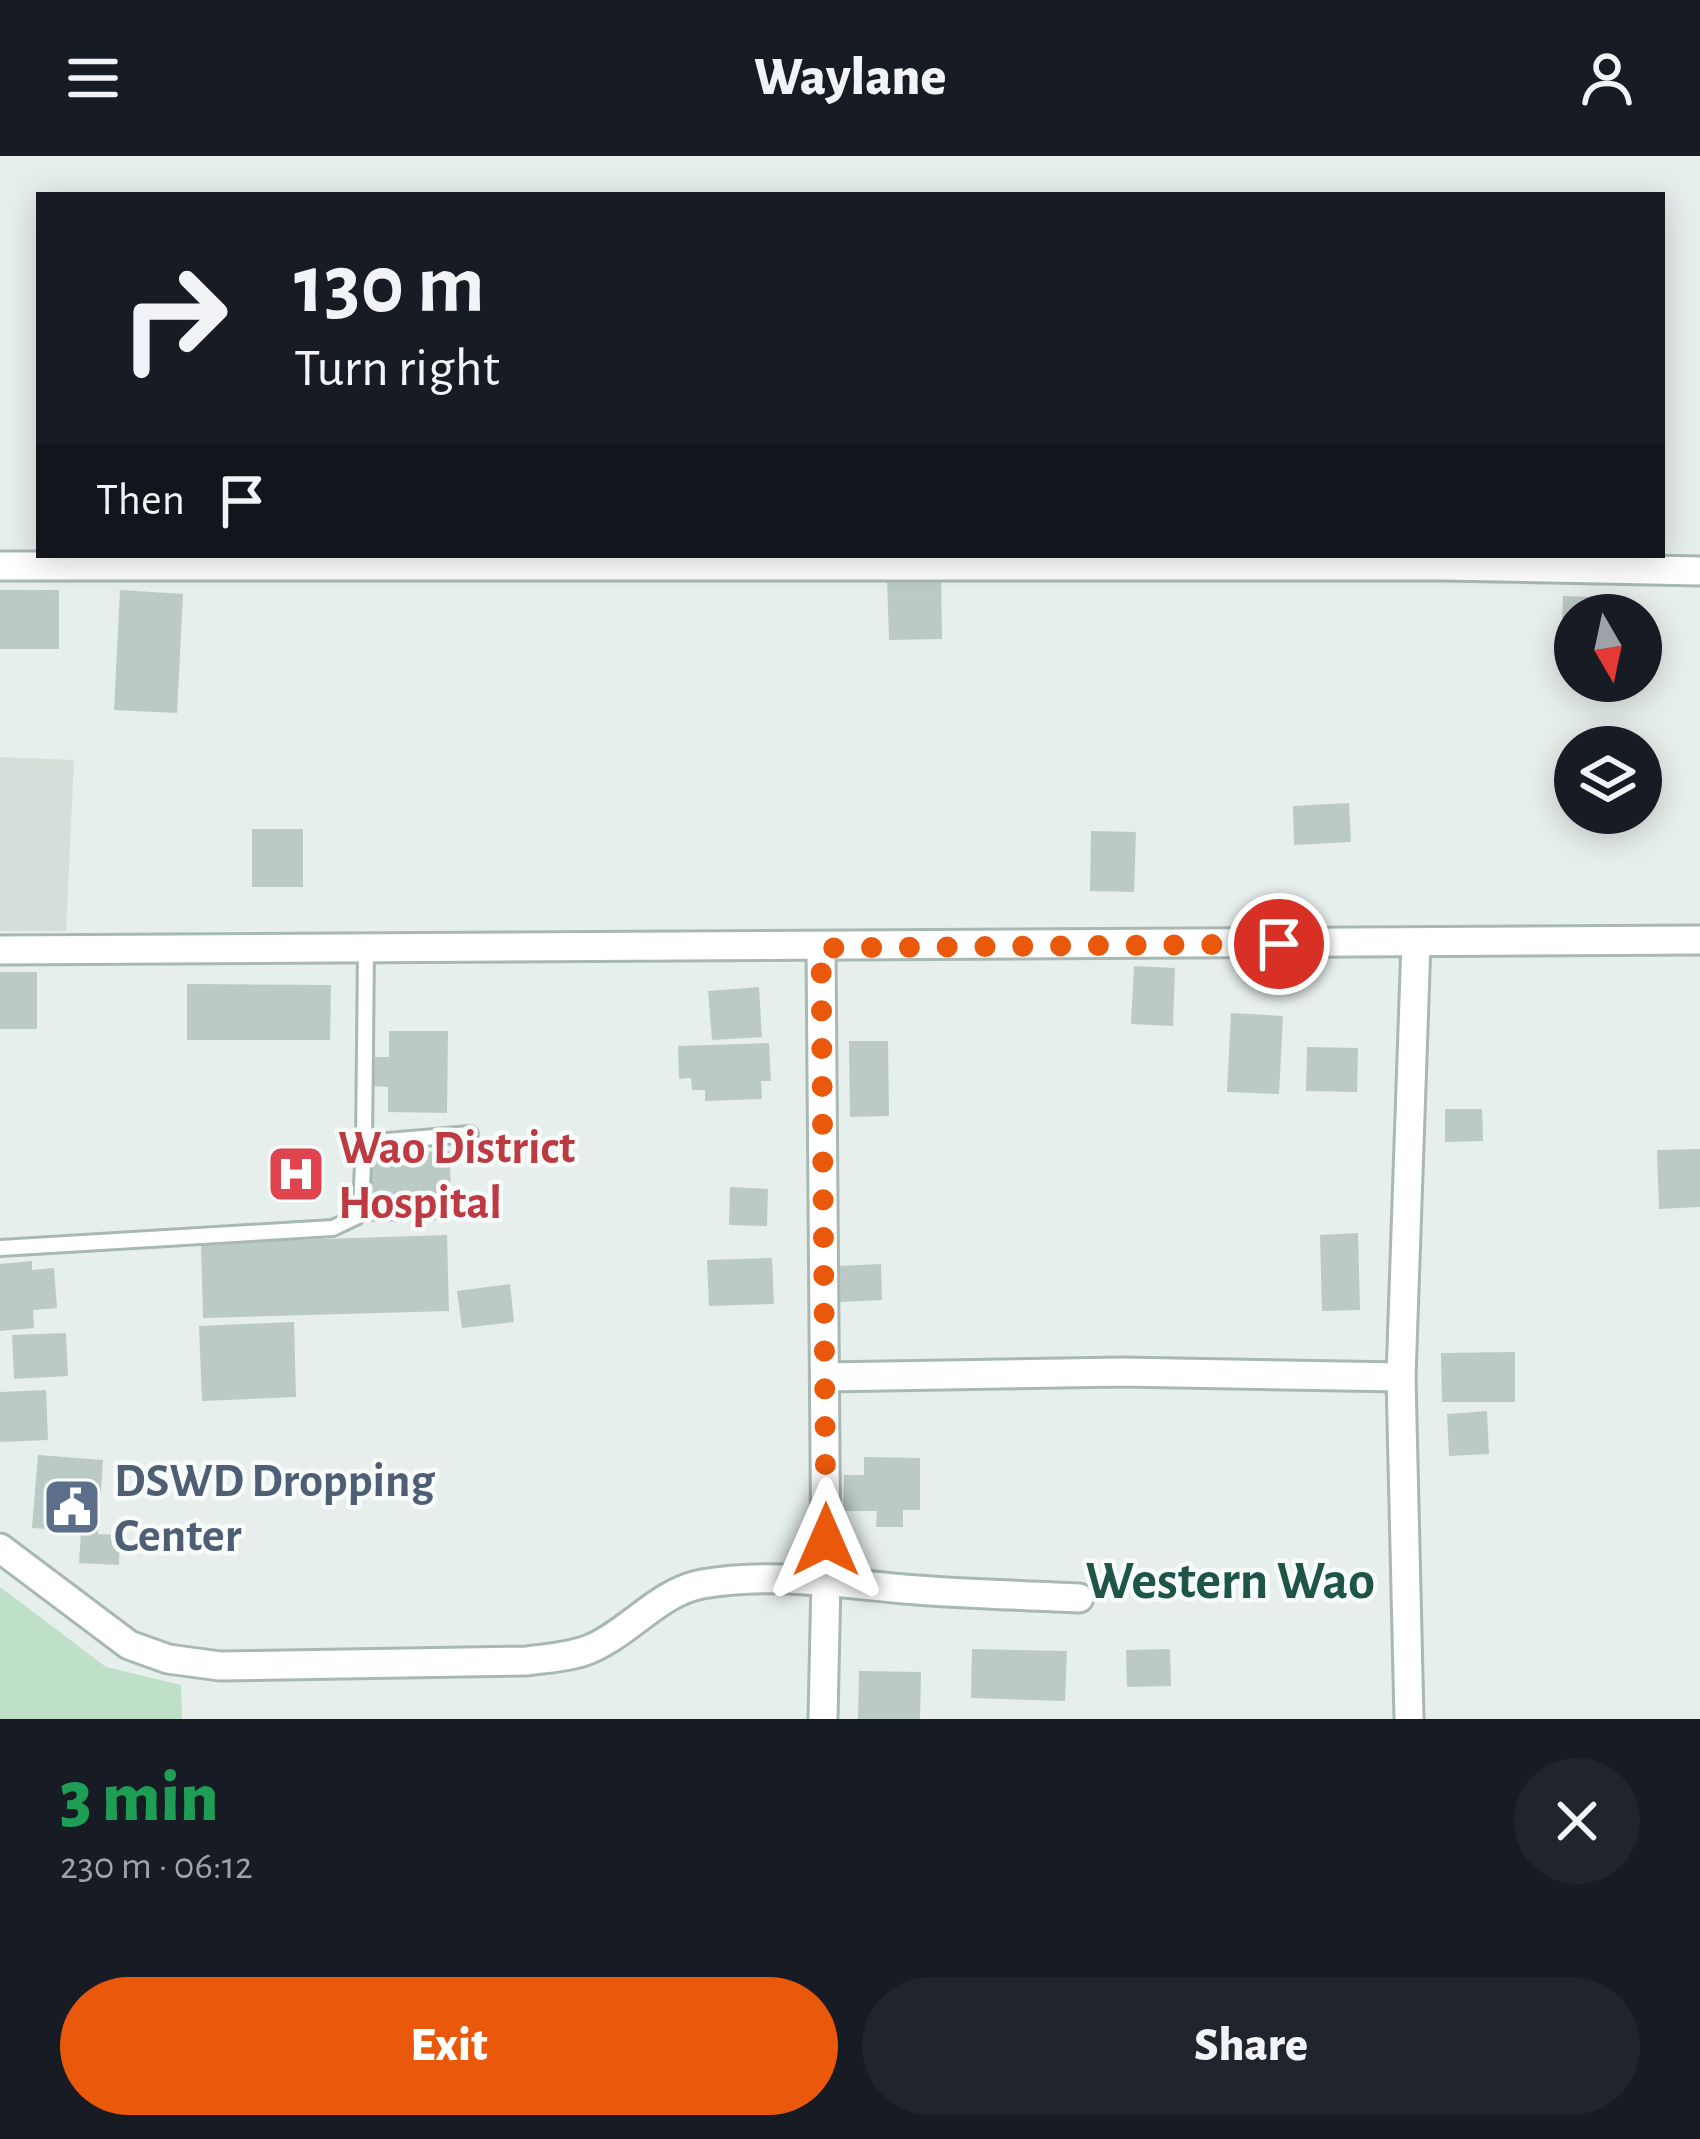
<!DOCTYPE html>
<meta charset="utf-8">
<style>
body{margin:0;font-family:"Alegreya Sans",sans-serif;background:#20242c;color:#f1f3f6;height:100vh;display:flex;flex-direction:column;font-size:45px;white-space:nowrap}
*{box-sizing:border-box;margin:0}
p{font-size:39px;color:#9ea1a6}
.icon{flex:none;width:66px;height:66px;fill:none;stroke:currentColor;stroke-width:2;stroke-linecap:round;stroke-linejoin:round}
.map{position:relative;height:1563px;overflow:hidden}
.details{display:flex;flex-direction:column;background:#171b24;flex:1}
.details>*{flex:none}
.top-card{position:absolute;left:36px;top:36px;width:1629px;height:366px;border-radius:0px;box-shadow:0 6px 30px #0003;background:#171b24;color:#f1f3f6;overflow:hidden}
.needle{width:78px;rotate:171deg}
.controls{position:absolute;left:1554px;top:438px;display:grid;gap:24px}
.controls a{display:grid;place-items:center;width:108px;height:108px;border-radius:50%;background:#171b24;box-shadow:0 6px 30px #0003;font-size:60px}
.pin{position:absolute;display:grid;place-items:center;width:102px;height:102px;color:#fff;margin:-51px;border:6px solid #fff;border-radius:50%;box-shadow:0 3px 12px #0007}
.me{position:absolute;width:132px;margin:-66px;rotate:0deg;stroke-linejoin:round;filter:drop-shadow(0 0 9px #0008)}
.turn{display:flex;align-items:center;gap:42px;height:252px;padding:0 60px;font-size:54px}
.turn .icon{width:156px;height:156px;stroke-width:2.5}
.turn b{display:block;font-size:84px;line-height:102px}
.then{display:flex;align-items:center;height:114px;padding:0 60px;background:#0003;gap:24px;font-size:45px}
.round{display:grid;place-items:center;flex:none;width:126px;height:126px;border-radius:63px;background:#20242c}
.headline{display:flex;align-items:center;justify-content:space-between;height:204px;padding:0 60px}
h1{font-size:72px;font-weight:800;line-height:90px;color:#1e9e55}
.cta{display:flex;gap:24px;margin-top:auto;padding:24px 60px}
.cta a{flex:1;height:138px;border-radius:72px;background:#ea580c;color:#fff;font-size:48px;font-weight:800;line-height:138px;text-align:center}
.cta a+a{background:#20242c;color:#f1f3f6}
header{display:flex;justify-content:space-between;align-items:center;height:156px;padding:0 60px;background:#171b24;font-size:54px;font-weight:800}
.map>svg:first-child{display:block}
.built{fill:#d4dfda}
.green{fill:#bfe0c8}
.building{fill:#bbcac4}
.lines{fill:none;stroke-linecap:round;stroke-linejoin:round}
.service-casing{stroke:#a8b8b2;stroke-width:20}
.minor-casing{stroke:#a8b8b2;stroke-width:33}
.service{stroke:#fff;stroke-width:14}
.minor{stroke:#fff;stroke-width:27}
.route{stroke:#ea580c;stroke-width:21;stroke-dasharray:0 37.8}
.labels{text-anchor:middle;stroke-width:9;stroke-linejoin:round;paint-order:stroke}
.health-label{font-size:48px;font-weight:bold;fill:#be3a42;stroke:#f7fbf9;text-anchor:start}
.service-label{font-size:48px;font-weight:bold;fill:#4e5e75;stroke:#f7fbf9;text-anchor:start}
.quarter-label{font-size:54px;font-weight:bold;fill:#1f5548;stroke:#f7fbf9}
</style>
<header><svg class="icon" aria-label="menu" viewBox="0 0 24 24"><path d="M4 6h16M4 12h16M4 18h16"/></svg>Waylane<svg class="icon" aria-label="person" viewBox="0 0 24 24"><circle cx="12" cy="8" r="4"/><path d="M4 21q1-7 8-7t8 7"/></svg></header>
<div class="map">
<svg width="1700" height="1563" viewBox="0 0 1700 1563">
<rect width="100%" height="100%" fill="#e6efeb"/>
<!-- built -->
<path class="built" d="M0,601l74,3 -8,171h-66z"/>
<!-- green -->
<path class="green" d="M0,1431l106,80 75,18 1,34h-182z"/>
<!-- building -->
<g class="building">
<path d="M941,419l1,64 -53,1 -2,-63z"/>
<rect x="0" y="434" width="59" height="59"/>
<path d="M120,434l63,4 -6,119 -63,-3z"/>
<path d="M1563,440l35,1 -1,18h-22v36h-14z"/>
<path d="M1349,647l2,39 -57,3 -1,-39z"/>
<rect x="252" y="673" width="51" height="58"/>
<path d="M1091,675l45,1 -2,60 -44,-1z"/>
<path d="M1134,810l41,2 -2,58 -42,-2z"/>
<rect x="0" y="816" width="37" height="57"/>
<path d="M187,828l144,1 -1,55h-143z"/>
<path d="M759,831l3,50 -50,3 -4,-49z"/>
<path d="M1231,857l52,3 -4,78 -52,-2z"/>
<path d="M389,875h59l-1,82 -59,-1v-25l-17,-1v-29h18z"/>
<path d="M849,885h39l1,75 -39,1z"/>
<path d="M769,887l2,38h-10l1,18 -57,2v-11h-13l-1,-12 -12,1 -1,-33z"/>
<path d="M1307,891l51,1 -1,44 -51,-1z"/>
<path d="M1445,953h37l1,32 -38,1z"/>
<path d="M1700,993v58l-41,2 -2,-59z"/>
<path d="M450,995l1,69 -80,2 -1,-69z"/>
<path d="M730,1031l38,2 -1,37 -38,-1z"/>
<path d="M1358,1077l2,77 -38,1 -2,-76z"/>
<path d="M447,1079l2,76 -246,7 -2,-75z"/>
<path d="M772,1102l2,46 -65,2 -2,-46z"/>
<path d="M32,1105v9l22,-2 3,40 -24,2 1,18 -34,3v-67z"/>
<path d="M881,1108l1,36 -42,2 -2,-36z"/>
<path d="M510,1128l4,38 -52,6 -5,-37z"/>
<path d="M294,1166l2,75 -94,4 -3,-75z"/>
<path d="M66,1177l2,43 -54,3 -2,-44z"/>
<path d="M1515,1196v50h-73l-1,-49z"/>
<path d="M46,1234l2,50 -48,2v-50z"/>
<path d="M1487,1255l2,43 -40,2 -2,-42z"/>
<path d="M38,1299l65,5 -5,74 22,1 -1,30 -40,-2 2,-32 -49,-3z"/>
<path d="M864,1301l56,1v52h-17v17h-27l1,-16h-34l1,-36h20z"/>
<path d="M972,1493l95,2 -2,50 -94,-3z"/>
<path d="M1170,1493l1,37 -44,1 -1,-37z"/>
<path d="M859,1515l62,1 -1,47h-62z"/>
</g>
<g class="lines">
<defs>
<g id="service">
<path d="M364,987l106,-9"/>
<path d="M0,1092l333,-20 23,-11 5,-10 3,-64 2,-194"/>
</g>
<g id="minor">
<path d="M0,410h1444l256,5"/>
<path d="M821,792l5,632 -3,139"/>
<path d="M0,794l1700,-10"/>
<path d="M825,1221l297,-5 279,5"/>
<path d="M0,1392l129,97 39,14 52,7 307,-5c21,-3 44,-4 63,-12 40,-17 69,-57 112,-65 65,-12 136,-1 202,5 58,5 117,6 175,9"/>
<path d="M1409,1563l-8,-342 15,-435"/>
</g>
</defs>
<!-- service casing -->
<use href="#service" class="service-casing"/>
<!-- minor casing -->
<use href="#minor" class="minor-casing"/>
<!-- service -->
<use href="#service" class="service"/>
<!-- minor -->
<use href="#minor" class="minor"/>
</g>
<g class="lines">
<!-- route -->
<path class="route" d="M826,1384l-5,-592 458,-4"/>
</g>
<!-- icons -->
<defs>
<symbol id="hospital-square" viewBox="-11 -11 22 22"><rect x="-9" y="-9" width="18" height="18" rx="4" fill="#e0444e" stroke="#f7fbf9"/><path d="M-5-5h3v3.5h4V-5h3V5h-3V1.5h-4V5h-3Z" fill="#fff"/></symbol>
<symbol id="civic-square" viewBox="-11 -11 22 22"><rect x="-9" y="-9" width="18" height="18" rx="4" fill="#5c6f8a" stroke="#f7fbf9"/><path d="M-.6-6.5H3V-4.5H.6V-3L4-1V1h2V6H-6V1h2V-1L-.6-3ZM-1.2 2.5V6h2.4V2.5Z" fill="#fff"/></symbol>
</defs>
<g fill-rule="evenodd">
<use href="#hospital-square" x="263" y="985" width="66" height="66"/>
<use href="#civic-square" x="39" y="1318" width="66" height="66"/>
</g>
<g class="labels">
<!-- health labels -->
<g class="health-label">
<text x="338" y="1007">Wao District<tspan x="338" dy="55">Hospital</tspan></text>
</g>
<!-- service labels -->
<g class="service-label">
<text x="114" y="1340">DSWD Dropping<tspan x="114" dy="55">Center</tspan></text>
</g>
<!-- quarter labels -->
<g class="quarter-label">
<text x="1230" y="1442">Western Wao</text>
</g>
</g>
</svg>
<div class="controls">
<a><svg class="needle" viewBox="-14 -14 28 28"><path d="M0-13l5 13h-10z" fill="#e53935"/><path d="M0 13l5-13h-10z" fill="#9ea1a6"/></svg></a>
<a><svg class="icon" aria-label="layers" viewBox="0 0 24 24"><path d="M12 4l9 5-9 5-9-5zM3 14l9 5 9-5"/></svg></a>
</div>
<div class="pin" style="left:1279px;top:788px;background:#d93025"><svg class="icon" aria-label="arrive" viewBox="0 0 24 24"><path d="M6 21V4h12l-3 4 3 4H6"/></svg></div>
<svg class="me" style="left:826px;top:1384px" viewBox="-20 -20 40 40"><path d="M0-17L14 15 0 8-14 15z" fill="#ea580c" stroke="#fff" stroke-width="4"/></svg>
<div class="top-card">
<div class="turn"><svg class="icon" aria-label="right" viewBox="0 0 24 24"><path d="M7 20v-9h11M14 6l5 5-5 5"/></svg><div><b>130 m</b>Turn right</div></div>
<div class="then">Then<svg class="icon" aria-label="arrive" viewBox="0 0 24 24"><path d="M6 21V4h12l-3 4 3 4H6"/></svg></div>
</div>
</div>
<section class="details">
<div class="headline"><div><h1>3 min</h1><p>230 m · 06:12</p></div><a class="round"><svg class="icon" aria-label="close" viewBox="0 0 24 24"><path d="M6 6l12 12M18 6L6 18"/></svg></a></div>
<div class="cta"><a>Exit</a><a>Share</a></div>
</section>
